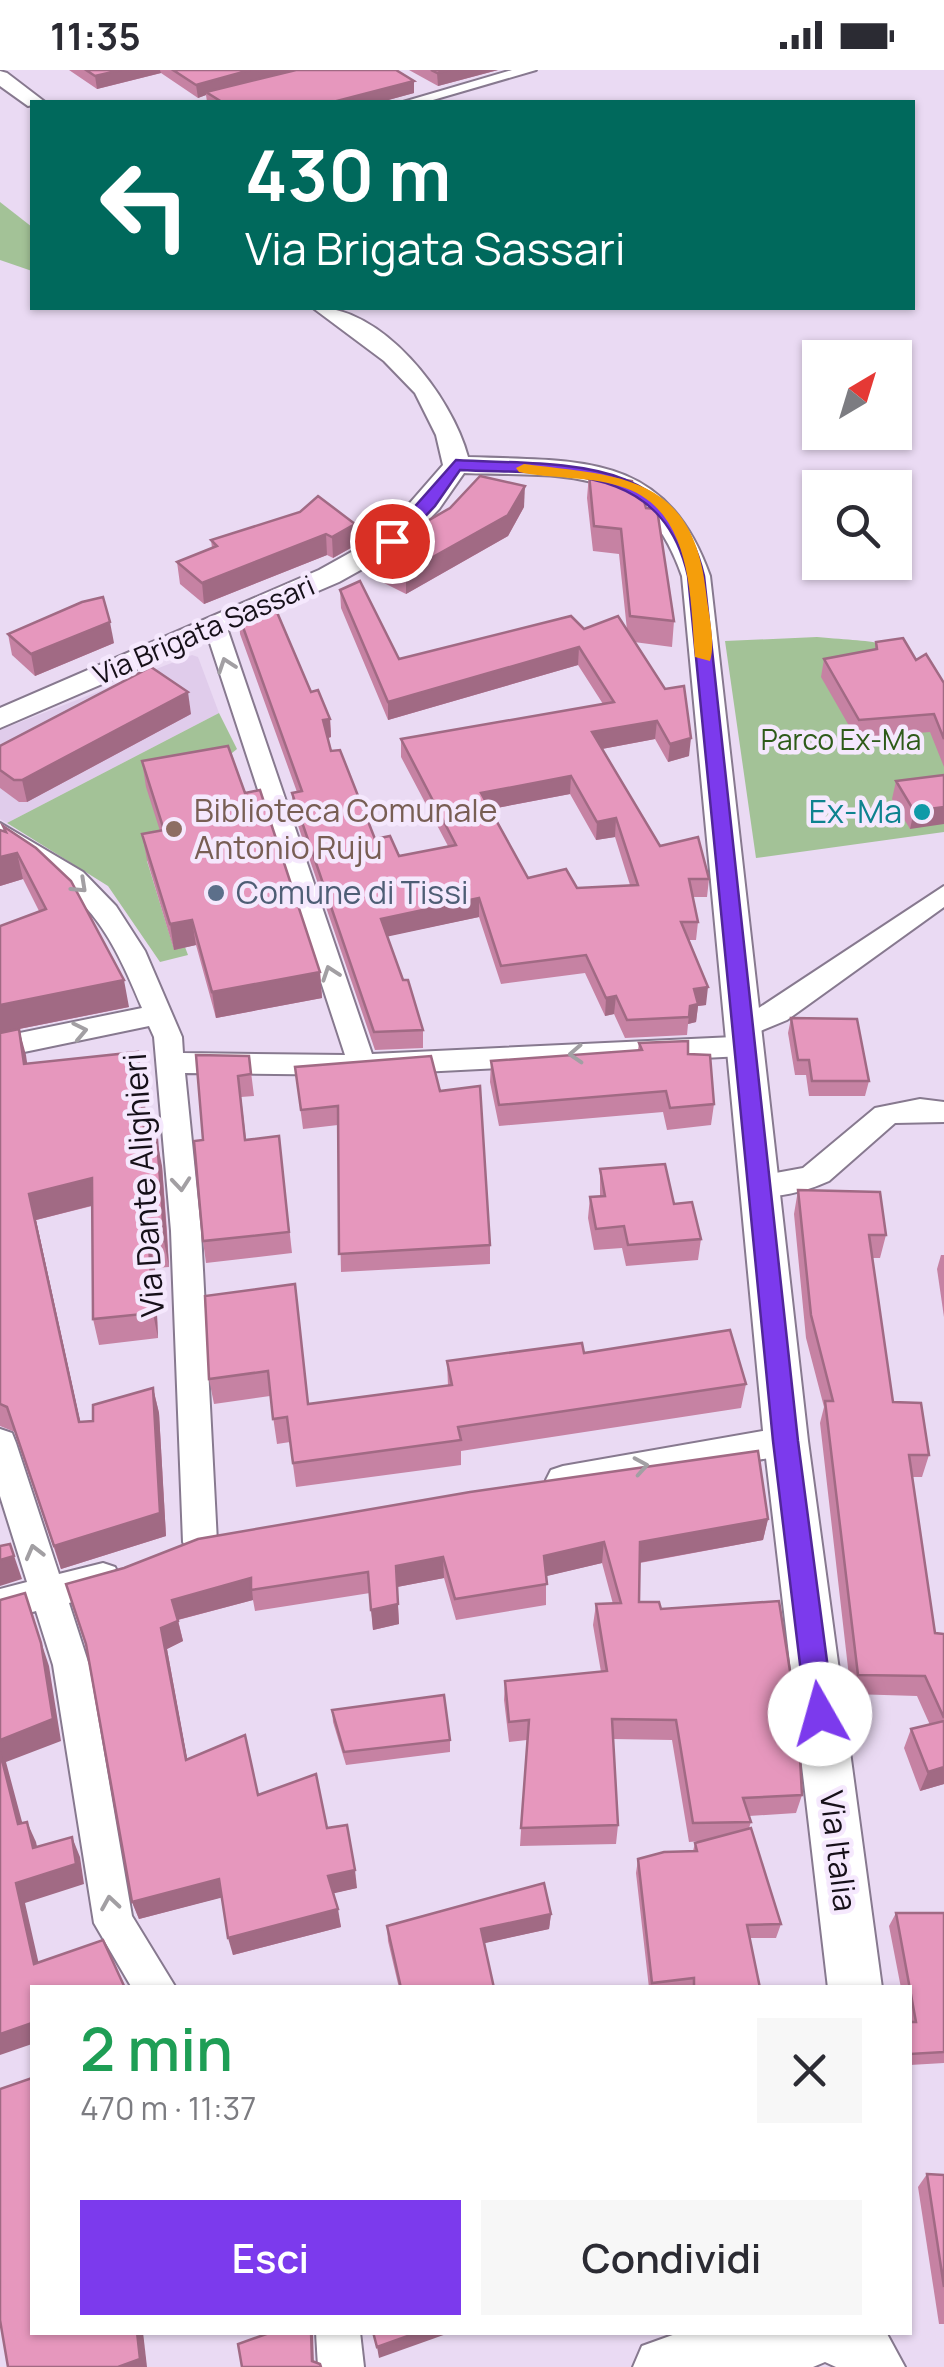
<!DOCTYPE html>
<html lang="it">
<meta charset="utf-8">
<style>
body{margin:0;font-family:Manrope,sans-serif;background:#f7f7f7;color:#2b2b33;height:100vh;display:flex;flex-direction:column;font-size:38px;white-space:nowrap}
*{box-sizing:border-box;margin:0}
p{font-size:32px;color:#7c7c81}
.icon{flex:none;width:55px;height:55px;fill:none;stroke:currentColor;stroke-width:2;stroke-linecap:round;stroke-linejoin:round}
.map{position:relative;flex:1;overflow:hidden}
.drawer{position:absolute;left:30px;top:1915px;width:882px;height:350px;display:flex;flex-direction:column;background:#fff;border-radius:0px;box-shadow:0 2px 8px #0004}
.drawer>*{flex:none}
.guide{position:absolute;left:30px;top:30px;width:885px;height:210px;border-radius:0px;box-shadow:0 2px 8px #0004;background:#00695c;color:#fff;overflow:hidden}
.needle{width:65px;rotate:38deg}
.fabs{position:absolute;left:802px;top:270px;display:grid;gap:20px}
.fabs a{display:grid;place-items:center;width:110px;height:110px;border-radius:0px;background:#fff;box-shadow:0 2px 8px #0004;font-size:50px}
.pin{position:absolute;display:grid;place-items:center;width:85px;height:85px;color:#fff;margin:-42px;border:5px solid #fff;border-radius:50%;box-shadow:0 2px 10px #0007}
.me{position:absolute;width:110px;margin:-55px;rotate:353deg;stroke-linejoin:round;filter:drop-shadow(0 0 8px #0008)}
.turn{display:flex;align-items:center;gap:35px;height:210px;padding:0 50px;font-size:45px}
.turn .icon{width:130px;height:130px;stroke-width:2.5}
.turn b{display:block;font-size:70px;line-height:85px}
.round{display:grid;place-items:center;flex:none;width:105px;height:105px;border-radius:0px;background:#f7f7f7}
.headline{display:flex;align-items:center;justify-content:space-between;height:170px;padding:0 50px}
h1{font-size:60px;font-weight:600;line-height:75px;color:#1e9e55}
.button{display:flex;gap:20px;margin-top:auto;padding:20px 50px}
.button a{flex:1;height:115px;border-radius:0px;background:#7c3aed;color:#fff;font-size:40px;font-weight:600;line-height:115px;text-align:center}
.button a+a{background:#f7f7f7;color:#2b2b33}
.status{display:flex;justify-content:space-between;align-items:center;height:70px;padding:0 50px;background:#fff;direction:ltr}
.status svg{height:28px;fill:currentColor}
.map>svg:first-child{display:block}
.built{fill:#e0cceb}
.green{fill:#a3c297}
.lines{fill:none;stroke-linecap:round;stroke-linejoin:round}
.street-casing{stroke:#87798f;stroke-width:4}
.secondary-casing{stroke:#87798f;stroke-width:4}
.street{fill:#fff;fill-rule:evenodd}
.secondary{fill:#fff;fill-rule:evenodd}
.wall{fill:#c682a3;fill-rule:evenodd}
.shaded-wall{fill:#a16a84}
.building{fill:#e697bd;stroke:#a16a84;stroke-width:2.5;fill-rule:evenodd}
.oneway{stroke:#a29fa3}
.route{fill:#7c3aed;stroke:#51269a;stroke-width:2.5}
.slow{fill:#f59e0b}
.culture-dot{fill:#0f9aa8;stroke:#f5e8fd;stroke-width:4}
.education-dot{fill:#8d6e63;stroke:#f5e8fd;stroke-width:4}
.service-dot{fill:#5c6f8a;stroke:#f5e8fd;stroke-width:4}
.labels{text-anchor:middle;stroke-width:9;stroke-linejoin:round;paint-order:stroke}
.far-street-label{font-size:28px;fill:#161019;stroke:#f5e8fd}
.far-park-label{font-size:28px;fill:#2e5b19;stroke:#f5e8fd}
.education-label{font-size:32px;fill:#785e54;stroke:#f5e8fd;text-anchor:start}
.culture-label{font-size:32px;fill:#0d838f;stroke:#f5e8fd;text-anchor:end}
.service-label{font-size:32px;fill:#4e5e75;stroke:#f5e8fd;text-anchor:start}
.street-label{font-size:32px;fill:#161019;stroke:#f5e8fd}
</style>
<div class="status"><b>11:35</b><svg viewBox="0 0 49 12"><path d="M0 12V9h3v3zM5 12V6h3v6zM10 12V3h3v9zM15 12V0h3v12zM26 1h20v11H26zM47 4h2v5h-2z"/></svg></div>
<div class="map">
<svg width="944" height="2297" viewBox="0 0 944 2297">
<rect width="100%" height="100%" fill="#eadaf3"/>
<!-- built -->
<path class="built" d="M192,585l6,2 21,56 -212,110 -7,-4v-89z"/>
<!-- green -->
<g class="green">
<path d="M0,132l32,25v44l-32,-11z"/>
<path d="M817,567c64,6 79,0 127,46v149l-188,26 -31,-217z"/>
<path d="M219,643l18,36 -10,8 -59,99 -21,5 27,88 11,-2 3,8 -28,7 -52,-76 -101,-63z"/>
</g>
<g class="lines">
<defs>
<g id="street">
<path d="M512,0h24l-110,32h-23z"/>
<path d="M215,548l11,7 146,429 362,-17 -7,-8 217,-143v21l-157,113 -41,17 11,9 -14,10 -381,19 -177,-2 16,158 16,311 -5,11 -12,4 -12,-4 -5,-11 -12,-311 -17,-194 -5,-11 -149,31v-20l142,-29c-39,-94 -57,-112 -142,-166v-19l83,49 33,34 29,45 37,86 1,16 162,2 -141,-430z"/>
<path d="M920,1029l24,3v20l-49,1 -66,58c-22,10 -57,20 -81,13l-5,-8 5,-8 55,-10 72,-60z"/>
<path d="M786,1357l12,4 4,10 -4,10 -12,4 -223,39 -12,-4 -5,-10 5,-10 12,-4z"/>
<path d="M0,1359l12,4 4,10 43,131 44,-11 12,4 5,11 -5,11 -46,14 20,62 43,251 44,72h-44l-38,-65 -41,-258 -17,-54 -36,10v-32l27,-7 -27,-86z"/>
<path d="M316,2262h44l4,35h-46z"/>
</g>
<g id="secondary">
<path d="M0,1l7,2 38,29 -17,4 -28,-20z"/>
<path d="M313,238c68,-4 139,88 155,149 114,4 198,-5 242,119l98,865 74,547h-54l-64,-547 -82,-865c-40,-114 -116,-99 -218,-103l-25,36 -37,38 -63,35 -339,146v-20l319,-138 63,-35 61,-70 -7,-30 -21,-42 -31,-32z"/>
<path d="M681,2262h205l19,35h-69l-11,-5 -12,5h-180l9,-21z"/>
</g>
</defs>
<!-- street casing -->
<use href="#street" class="street-casing"/>
<!-- secondary casing -->
<use href="#secondary" class="secondary-casing"/>
<!-- street -->
<use href="#street" class="street"/>
<!-- secondary -->
<use href="#secondary" class="secondary"/>
</g>
<!-- wall -->
<g class="wall">
<path d="M69,0h225l120,23 -33,9h-174l-1,-7 -8,3 -37,-25 -64,16z"/>
<path d="M409,0h89l-60,16z"/>
<path d="M589,404l44,12 41,135 -2,26 -38,-5 55,114 -21,6 -13,-23 -53,10 58,97 49,33 -2,18h-14l5,25 -2,18h-7l17,65 -8,1 -2,16 -8,2 -1,11 -62,3 -11,-24 -9,2 -20,-43 -84,11 -22,-67 -92,19 36,94v18l-48,2 -82,-239 -1,-18 5,-1 -57,-158 -1,-18 72,76 19,27 1,18 -3,1 3,13 44,88 24,17 49,-10 -47,-89v-18l202,-35 -25,-39 -190,55 -47,-112 -1,-18 59,69 185,-30 43,1 -8,-76 -26,-3 -6,-53zM570,724l26,46 19,-3 15,48 -53,3 -49,-10 -37,-69z"/>
<path d="M524,437l-16,29 -102,58 -42,-21 -2,-22 14,-7v6z"/>
<path d="M355,454l1,21 -23,13 -6,-3 -123,49 -24,-20 -3,-22 35,-14 -1,-8z"/>
<path d="M8,564l106,9 -79,33 -23,-21z"/>
<path d="M876,572l40,18 28,23v84l-14,-35 -74,6 -35,-61 3,-18 51,-10z"/>
<path d="M191,644l-164,88h-8l-19,-14v-42z"/>
<path d="M142,691l103,32 75,179 2,26 -106,20 -20,-73 -22,5 -27,-90 -5,-26 18,-3 -14,-44z"/>
<path d="M944,705l-34,54 -18,-30 4,-18z"/>
<path d="M3,756l126,181 -110,22 8,35 116,15 5,62 14,25 5,65 2,36 -14,1 3,70 -59,7 -6,-26 -1,-113 -56,14 44,202 13,-1 60,-33 6,25 7,123 -105,33 -46,-137 -15,-6v-500l39,-15 -16,-32 -23,7v-56l4,1z"/>
<path d="M791,948l78,63 -4,15h-56l-3,-21h-11l-7,-42z"/>
<path d="M639,973l49,11 26,50 -3,21 -44,5 -4,-18 -164,14 -9,-44 1,-21 147,-11z"/>
<path d="M249,986l5,40 -13,1 5,43 33,-4 13,117 -86,10 -3,-22v-101z"/>
<path d="M295,997l145,24 50,154v19l-149,8 -3,-147 -35,4z"/>
<path d="M600,1099l74,35 27,35 -3,21 -72,6 -4,-18 -28,2 -6,-32 2,-21 10,-1z"/>
<path d="M798,1120l88,45 -6,23h-8l21,144 36,53 -7,22h-10l23,156 9,1v150l-24,7 -16,-43 7,-19 19,-4 -13,-29 -66,-2 -31,-271 4,-16 -18,-69 -12,-124z"/>
<path d="M941,1185h3v62l-7,-48z"/>
<path d="M295,1214l13,120 140,-18 -1,-25 137,-8 162,31 -5,24 -280,43v14l-165,22 -6,-45 -13,2 -7,-48 -56,8 -5,-25z"/>
<path d="M768,1449l-5,21 -123,23 -1,39 22,7 141,186 -6,18 -47,3 2,6 -2,6 32,96 -5,14h-27l11,50h-111l-13,-115 2,-14 55,-8 2,-8 7,-2 -13,1 -17,-102 -59,-1 5,86 -2,19 -96,2 7,-106 -18,2 -5,-42 1,-19 96,-9 -8,-47 3,-21h17l-11,-41 -56,13v29l-90,15 -12,-42 -47,9 2,37 -26,6 -3,-37 -115,18 -2,-11 -75,20 5,21 -16,8 20,110 140,69 30,60 -24,5 8,34 -108,28 -11,-58 -83,22 -7,-17 -46,-257 -20,-61z"/>
<path d="M332,1640l118,30v12l-104,13 -13,-43z"/>
<path d="M896,1843h48v150l-34,2v-77h-9l-12,-62z"/>
<path d="M551,1844l-2,15 -65,14 10,45h-95l-11,-47 -1,-15z"/>
<path d="M927,2104l17,1v149h-5l-21,-137z"/>
</g>
<!-- shaded-wall -->
<g class="shaded-wall">
<path d="M121,0h39l1,3 -64,16 -2,-13z"/>
<path d="M250,0h44l-88,22v3l-8,3 -2,-13z"/>
<path d="M450,0h48l-60,16 -1,-13z"/>
<path d="M414,11v12l-33,9h-48z"/>
<path d="M525,416l-1,21 -16,29 -102,58v-22z"/>
<path d="M355,454l1,21 -23,13 -1,-21z"/>
<path d="M326,464l1,21 -123,49 -2,-21z"/>
<path d="M110,552l4,21 -79,33 -4,-22z"/>
<path d="M579,577l-1,18 -190,55v-18z"/>
<path d="M188,622l3,22 -164,88 -5,-22z"/>
<path d="M330,649l1,18 -6,2 -2,-19z"/>
<path d="M657,651l-2,18 -64,12 1,-19z"/>
<path d="M691,668l-2,18 -21,6 2,-18z"/>
<path d="M571,706l-1,18 -89,17v-18z"/>
<path d="M944,737v17l-34,5 4,-18z"/>
<path d="M616,748l-1,19 -19,3 1,-18z"/>
<path d="M17,783l6,26 -23,7v-29z"/>
<path d="M479,828v19l-98,21v-19z"/>
<path d="M192,850l4,25 -22,5 -4,-26z"/>
<path d="M320,902l2,26 -106,20 -4,-26z"/>
<path d="M124,910l5,27 -110,22 7,26 5,36 -31,-58v-28z"/>
<path d="M708,917l-2,18 -8,1 -2,16 -8,2 2,-18 4,-17z"/>
<path d="M616,926l-2,18 -9,2 1,-18z"/>
<path d="M138,982l5,27 7,89 -5,-26z"/>
<path d="M157,1070l5,26 7,101 -5,-26z"/>
<path d="M92,1108l6,26 -62,16 50,227 -7,-25 -50,-228z"/>
<path d="M149,1173l6,25 3,70 -5,-25z"/>
<path d="M153,1318l6,25 7,123 -105,33 -7,-23z"/>
<path d="M768,1449l-5,21 -126,23 3,-21z"/>
<path d="M604,1472l-2,21 -59,14 1,-21z"/>
<path d="M10,1474l12,35 -22,7v-26z"/>
<path d="M443,1487l1,21 -47,9 2,37 -26,6 -2,-20 25,-44z"/>
<path d="M251,1508l2,22 -76,20 -5,-20z"/>
<path d="M25,1523l24,73 12,75 -55,21 22,82 -10,-20 -18,-72v-12z"/>
<path d="M178,1551l5,20 -16,8 24,130 -5,-19 -25,-132z"/>
<path d="M944,1697v17l-24,7 8,-19z"/>
<path d="M27,1752l9,20 6,26 -9,-20z"/>
<path d="M72,1767l8,20 4,27 -59,19 18,79 -9,-18 -18,-81z"/>
<path d="M355,1800l2,18 -26,6 -3,-18z"/>
<path d="M219,1809l5,18 -85,22 -7,-17z"/>
<path d="M338,1839l3,18 -108,28 -5,-17z"/>
<path d="M551,1844l-2,15 -68,15v-15z"/>
<path d="M32,1953v21l-32,11v-21z"/>
<path d="M137,2262h6l4,35h-29z"/>
<path d="M311,2262h2l1,35 -2,-6z"/>
<path d="M419,2262h33l-73,26 -2,-11z"/>
</g>
<!-- building -->
<g class="building">
<path d="M86,0h35l-26,6z"/>
<path d="M173,0h77l-54,15z"/>
<path d="M296,0h100l18,11 -81,21h-111l-16,-10z"/>
<path d="M431,0h19l-13,3z"/>
<path d="M589,404l43,7 1,5 7,1 6,21 11,1 17,112 -44,-5 -9,-87 -27,-3z"/>
<path d="M480,406l45,10 -17,29 -102,57 -44,-21 14,-7 -6,10 80,-46z"/>
<path d="M318,426l37,28 -23,13 -6,-3 -124,49 -25,-21 40,-16 -6,-6 89,-28z"/>
<path d="M360,511l39,78 172,-43 13,13 34,-13 47,73 19,-3 7,52 -21,6 -13,-23 -65,11 68,114 38,-9 11,42h-20l9,43h-17l27,65 -14,2 4,15 -8,2 -1,11 -62,3 -11,-24 -10,2 -20,-43 -85,11 -22,-68 -98,21 22,61h5l15,50 -49,2 -82,-239 10,-2 -63,-175 37,-6 35,82 7,-2 12,29 -7,1 8,31 9,-1 35,89 15,-3 9,20 57,-11 -55,-106 213,-37 -35,-55 -191,55 -48,-112zM571,706l26,46 19,-4 22,67 -61,3 -11,-19 -38,9 -47,-85z"/>
<path d="M103,527l7,25 -79,32 -23,-20 74,-32z"/>
<path d="M903,568l13,22 10,-6 18,29v56l-10,-25 -75,6 -35,-61 53,-10 -1,-7z"/>
<path d="M151,597l37,25 -166,88h-8l-14,-10v-24z"/>
<path d="M228,676l17,47 15,-3 60,182 -108,20 -20,-72 -22,4 -28,-90 22,-4 -22,-69z"/>
<path d="M944,705v32l-30,4 -18,-30z"/>
<path d="M3,756l33,22 35,33 53,99 -124,25v-79l46,-17 -29,-56 -17,4v-27l6,2z"/>
<path d="M791,948l66,1 12,62h-57l-3,-21h-11z"/>
<path d="M19,959l5,35 114,-12 7,90 12,-2 5,65 2,36 -15,2 4,70 -60,6 -1,-141 -63,16 50,228 14,-1v-16l60,-17 7,125 -106,33 -47,-139 -7,-3v-371z"/>
<path d="M688,971v13l22,1 4,49 -44,4 -4,-17 -167,14 -8,-44 151,-11 -3,-7z"/>
<path d="M196,985l53,1 2,18 -13,2 7,64 34,-4 10,96 -86,9 -9,-100 9,-1z"/>
<path d="M431,986l9,35 40,-5 10,159 -151,9 -1,-148 -37,4 -6,-43z"/>
<path d="M665,1094l9,40 18,-2 9,37 -73,6 -4,-19 -28,3 -6,-32 15,-1 -5,-27z"/>
<path d="M798,1120l82,2 6,43h-17l24,167 28,1 8,52h-20l26,178 9,1v84l-19,-42 -67,-1 -33,-274h8l-22,-86z"/>
<path d="M295,1214l13,120 144,-19 -5,-24 135,-18 2,10 146,-23 16,54 -288,43 3,13 -168,23 -6,-46 -14,2 -5,-48 -59,8 -4,-83z"/>
<path d="M758,1381l10,68 -128,23 -1,60h20l2,7 118,-8 19,121 4,73 -59,3 8,24 -58,1 -17,-103 -64,-1 6,106 -97,3 8,-108 -20,2 -4,-41 102,-10 -11,-67 25,-1 -17,-61 -60,14 3,28 -92,15 -12,-42 -47,9 2,38 -27,6 -3,-38 -117,18v-12l-79,22 6,21 -17,7 25,132 59,-25 13,60 58,-21 11,54 20,-3 8,45 -27,6 10,33 -110,29 -9,-59 -87,23 -46,-258 -20,-60 58,-16 74,-29 272,-47z"/>
<path d="M10,1474l4,12 -14,4v-14z"/>
<path d="M25,1523l16,50 12,76 -53,21v-140z"/>
<path d="M444,1625l6,45 -106,12 -12,-42z"/>
<path d="M944,1651v46l-16,5 -17,-43z"/>
<path d="M0,1682l18,72 9,-2 6,26 39,-11 4,27 -60,19 18,81 69,-24 22,48h-93v35l-32,11z"/>
<path d="M751,1758l30,96 -34,1 13,63h-66v-10l-42,5 -14,-124 26,-7 33,-1 -2,-8z"/>
<path d="M544,1813l7,31 -70,15 13,59h-93l-14,-62z"/>
<path d="M896,1843h48v139l-34,2v-32h6z"/>
<path d="M32,2008v254h105l3,27 -22,8h-110l-8,-47v-231z"/>
<path d="M927,2104l17,1v112z"/>
<path d="M272,2262h39l1,29 8,3 1,3h-79l-4,-23z"/>
<path d="M373,2262h46l-42,15z"/>
</g>
<!-- one-way arrows -->
<defs><path id="oneway-chevron" d="M-2-3.5L2.5 0L-2 3.5" fill="none" stroke-width="1.6" stroke-linecap="round" stroke-linejoin="round" transform="scale(2.5)"/></defs>
<g class="oneway">
<use href="#oneway-chevron" transform="translate(226 595) rotate(-109)"/>
<use href="#oneway-chevron" transform="translate(80 816) rotate(43)"/>
<use href="#oneway-chevron" transform="translate(330 903) rotate(-109)"/>
<use href="#oneway-chevron" transform="translate(80 961) rotate(-12)"/>
<use href="#oneway-chevron" transform="translate(576 984) rotate(177)"/>
<use href="#oneway-chevron" transform="translate(181 1114) rotate(85)"/>
<use href="#oneway-chevron" transform="translate(641 1396) rotate(-10)"/>
<use href="#oneway-chevron" transform="translate(34 1482) rotate(-105)"/>
<use href="#oneway-chevron" transform="translate(110 1833) rotate(-99)"/>
</g>
<!-- route -->
<path class="route" d="M456,390c103,6 219,-8 248,116l94,865 36,273 -4,10 -10,3 -10,-3 -4,-10 -33,-273 -85,-865c-26,-116 -133,-101 -228,-106l-25,36 -37,39h-11v-7z"/>
<!-- slow -->
<path class="slow" d="M524,394c95,12 169,10 182,128 2,20 10,50 4,69l-15,-4c-5,-61 -2,-150 -76,-171 -32,-10 -68,-7 -100,-14l-3,-4z"/>
<!-- markers -->
<circle class="culture-dot" cx="922" cy="742" r="10"/>
<circle class="education-dot" cx="174" cy="759" r="10"/>
<circle class="service-dot" cx="216" cy="823" r="10"/>
<g class="labels">
<!-- far-street labels -->
<g class="far-street-label">
<text transform="translate(204 560) rotate(-23)" y="10">Via Brigata Sassari</text>
</g>
<!-- far-park labels -->
<g class="far-park-label">
<text x="841" y="680">Parco Ex-Ma</text>
</g>
<!-- education labels -->
<g class="education-label">
<text x="194" y="752">Biblioteca Comunale<tspan x="194" dy="37">Antonio Ruju</tspan></text>
</g>
<!-- culture labels -->
<g class="culture-label">
<text x="902" y="753">Ex-Ma</text>
</g>
<!-- service labels -->
<g class="service-label">
<text x="236" y="834">Comune di Tissi</text>
</g>
<!-- street labels -->
<g class="street-label">
<text transform="translate(144 1115) rotate(-94)" y="11">Via Dante Alighieri</text>
<text transform="translate(838 1781) rotate(83)" y="11">Via Italia</text>
</g>
</g>
</svg>
<div class="fabs">
<a><svg class="needle" viewBox="-14 -14 28 28"><path d="M0-13l5 13h-10z" fill="#e53935"/><path d="M0 13l5-13h-10z" fill="#7c7c81"/></svg></a>
<a><svg class="icon" aria-label="search" viewBox="0 0 24 24"><circle cx="10" cy="10" r="6"/><path d="M15 15l6 6"/></svg></a>
</div>
<div class="pin" style="left:392px;top:471px;background:#d93025"><svg class="icon" aria-label="arrive" viewBox="0 0 24 24"><path d="M6 21V4h12l-3 4 3 4H6"/></svg></div>
<svg class="me" style="left:820px;top:1644px" viewBox="-20 -20 40 40"><circle r="19" fill="#fff"/><path d="M0-13L10 11 0 6-10 11z" fill="#7c3aed"/></svg>
<div class="guide">
<div class="turn"><svg class="icon" aria-label="left" viewBox="0 0 24 24"><path d="M17 20v-9H6M10 6l-5 5 5 5"/></svg><div><b>430 m</b>Via Brigata Sassari</div></div>
</div>
<section class="drawer">
<div class="headline"><div><h1>2 min</h1><p>470 m · 11:37</p></div><a class="round"><svg class="icon" aria-label="close" viewBox="0 0 24 24"><path d="M6 6l12 12M18 6L6 18"/></svg></a></div>
<div class="button"><a>Esci</a><a>Condividi</a></div>
</section>
</div>
